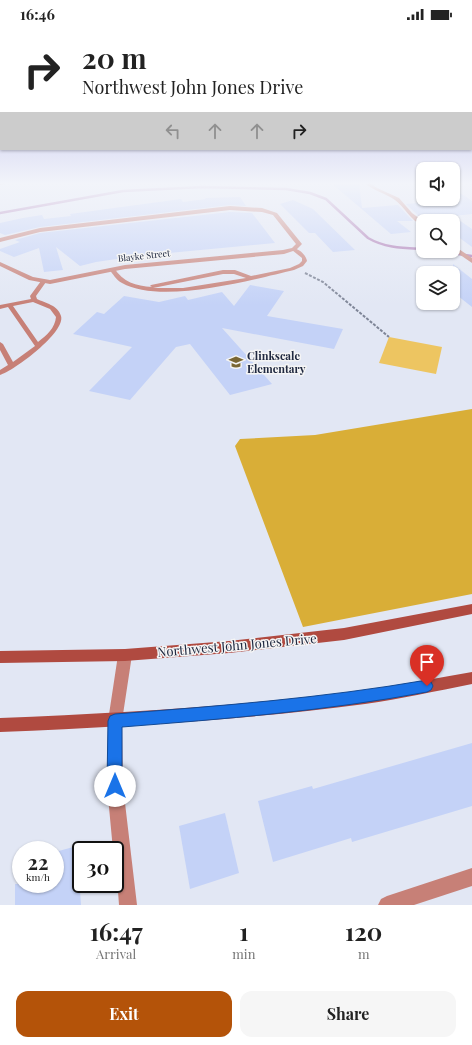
<!DOCTYPE html>
<style>
body{margin:0;font-family:"Playfair Display",serif;background:#f6f6f6;color:#222;height:100vh;display:flex;flex-direction:column;font-size:15px;white-space:nowrap}
*{box-sizing:border-box;margin:0}
p{font-size:13px;color:#767676}
.icon{flex:none;width:22px;height:22px;fill:none;stroke:currentColor;stroke-width:2;stroke-linecap:round;stroke-linejoin:round}
.map{position:relative;height:877px;overflow:hidden}
.details{display:flex;flex-direction:column;background:#fff;flex:1}
.details>*{flex:none}
.hud{position:absolute;left:0px;top:0px;width:472px;height:122px;box-shadow:0 1px 3px #0004;background:#fff;color:#222;overflow:hidden}
.fabs{position:absolute;left:416px;top:134px;display:grid;gap:8px}
.fabs a{display:grid;place-items:center;width:44px;height:44px;border-radius:8px;background:#fff;box-shadow:0 1px 3px #0004;font-size:20px}
.speed{position:absolute;left:12px;top:813px;display:flex;gap:8px;font-size:20px;font-weight:700;text-align:center}
.speed>*{display:grid;place-content:center;width:52px;height:52px;border-radius:50%;background:#fff;box-shadow:0 1px 3px #0004;line-height:1}
.speed small{font-size:10px;font-weight:400}
.speed .limit{border:2px solid #111;border-radius:6px;background:#fff;color:#111}
.pin{position:absolute;display:grid;place-items:center;width:34px;height:34px;color:#fff;margin:-41px -17px;border-radius:50% 50% 50% 0;rotate:-45deg;box-shadow:0 0 4px #0007}
.pin .icon{rotate:45deg}
.me{position:absolute;width:44px;margin:-22px;rotate:0deg;stroke-linejoin:round;filter:drop-shadow(0 0 3px #0008)}
.turn{display:flex;align-items:center;gap:14px;height:84px;padding:0 16px;font-size:18px}
.turn .icon{width:52px;height:52px;stroke-width:2.5}
.turn b{display:block;font-size:28px;line-height:34px}
.lanes{display:flex;align-items:center;height:38px;padding:0 16px;background:#0003;justify-content:center;gap:20px;direction:ltr}
.lanes .off{opacity:.35}
.eta{display:flex;justify-content:space-evenly;align-items:center;height:68px;text-align:center}
.eta b{font-size:24px;font-weight:700;line-height:28px}
.action{display:flex;gap:8px;margin-top:auto;padding:8px 16px}
.action a{flex:1;height:46px;border-radius:12px;background:#b45309;color:#fff;font-size:16px;font-weight:700;line-height:46px;text-align:center}
.action a+a{background:#f6f6f6;color:#222}
.status{display:flex;justify-content:space-between;align-items:center;height:28px;padding:0 20px;background:#fff;direction:ltr}
.status svg{height:11px;fill:currentColor}
.map>svg:first-child{display:block}
.green{fill:#edc561}
.forest{fill:#d9ae37}
.lines{fill:none;stroke-linecap:round;stroke-linejoin:round}
.stream{stroke:#a974b1;stroke-width:2.5}
.building{fill:#c4d2f7}
.path{stroke:#7e8597;stroke-width:2;stroke-dasharray:3 1.5;stroke-linecap:butt}
.lane{fill:#c78077;fill-rule:evenodd}
.street{fill:#c78077;fill-rule:evenodd}
.secondary{fill:#b04a40;fill-rule:evenodd}
.route{fill:#1a73e8;stroke:#114b97}
.labels{text-anchor:middle;stroke-width:3;stroke-linejoin:round;paint-order:stroke}
.far-street-label{font-size:9px;fill:#202940;stroke:#f5f5f5}
.poi-label{font-size:11px;font-weight:bold;fill:#202940;stroke:#f5f5f5;text-anchor:start}
.near-street-label{font-size:13px;fill:#202940;stroke:#f5f5f5}
</style>
<div class="status"><b>16:46</b><svg viewBox="0 0 49 12"><path d="M0 12V9h3v3zM5 12V6h3v6zM10 12V3h3v9zM15 12V0h3v12zM26 1h20v11H26zM47 4h2v5h-2z"/></svg></div>
<div class="map">
<svg width="472" height="877" viewBox="0 0 472 877">
<rect width="100%" height="100%" fill="#e2e7f4"/>
<!-- green -->
<path class="green" d="M389,309l53,10 -6,27 -57,-11z"/>
<!-- forest -->
<path class="forest" d="M472,381v185l-169,33 -68,-181 5,-7 75,-4z"/>
<g class="lines">
<!-- stream -->
<g class="stream">
<path d="M0,185l123,-22 79,-4 84,2 24,4 16,6 42,39c17,10 36,10 55,11"/>
<path d="M437,223l35,5"/>
</g>
</g>
<!-- building -->
<g class="building">
<path d="M330,154h29l3,26 36,-3 15,16h-16l14,11 -20,2z"/>
<path d="M453,160l19,13v13l-19,2 19,13v18l-19,-14v-12h-29l-18,-17 36,-3 11,5z"/>
<path d="M240,169l6,9 -16,-1 -190,22 -35,8 -5,-2v-10l23,-5 19,-3 2,4 27,-3 -1,-2 111,-15 2,3 23,-3 -1,-1z"/>
<path d="M293,172l20,9 42,41 -22,2 -18,-19h-6l-29,-29z"/>
<path d="M230,184l22,1 23,30 -138,13 -41,6 -16,4 -24,-19 7,23 -19,2 -5,-24 -25,9 -14,-6v-2l20,-7 -5,-2 25,-7z"/>
<path d="M453,236l19,15v28l-19,-15z"/>
<path d="M250,257l34,6 -17,25 76,13 -9,20 -112,-21 50,56 -42,11 -40,-51 -14,3 -46,53 -41,-9 43,-44 -59,-13 24,-22 7,2 20,-18 35,6 26,-6 3,4 34,-8 12,14z"/>
<path d="M472,715v63l-120,36 -1,-4 -78,24 -15,-61 54,-15 1,3z"/>
<path d="M225,785l14,60 -49,16 -11,-63z"/>
<path d="M77,818l4,59h-66v-21h40v-32z"/>
</g>
<g class="lines">
<!-- path -->
<path class="path" d="M305,245l18,9 66,55"/>
<!-- lane -->
<g class="lane">
<path d="M292,220c7,0 14,7 15,13l-4,5 -9,4c-43,10 -133,35 -172,13 -6,-3 -9,-9 -13,-14l5,-1c9,14 22,18 38,19l-2,-1 1,-1 72,-15h12l16,6 39,-8 9,-4 3,-3v-3l-10,-8zM223,246h11l12,4 -63,10h-30z"/>
<path d="M41,253l5,1 -10,14 1,3c8,4 21,6 24,17 5,16 -47,55 -61,59v-5l8,-5 -8,-15v-8l3,2 10,18 22,-16 -27,-39 -8,2v-4l31,-6 -1,-3zM33,274l17,7 6,8c-1,11 -9,18 -18,25l-25,-36z"/>
</g>
<!-- street -->
<g class="street">
<path d="M15,154l-15,3v-2z"/>
<path d="M364,154h5l8,6 22,10 13,15 11,8v5c-13,-6 -18,-19 -28,-26 -10,-7 -22,-9 -31,-18z"/>
<path d="M467,154h5v3z"/>
<path d="M230,178l32,2 15,5 25,31 -6,6 -12,4 -159,15 -75,15 -21,-4 -29,-14v-4l33,15 17,3 75,-15 158,-15 9,-2 4,-4 -23,-29 -11,-3 -32,-2 -190,22 -40,10v-4l40,-10z"/>
<path d="M453,217l19,13v5l-19,-13z"/>
<path d="M125,621l5,2 2,4 -10,66 1,65 14,119h-18l-4,-55h-2l-6,-64 1,-65 10,-66 2,-4z"/>
<path d="M472,840v18l-58,19h-36l3,-6 6,-3z"/>
</g>
<!-- secondary -->
<g class="secondary">
<path d="M472,576v10l-128,26 -115,13 -104,8 -125,2v-12l125,-2 104,-8 115,-13z"/>
<path d="M472,644v12c-36,7 -71,15 -107,20 -121,16 -243,23 -365,28v-14c122,-5 244,-12 365,-28 36,-5 71,-12 107,-18z"/>
</g>
</g>
<!-- sky -->
<linearGradient id="sky" x2="0" y2="1"><stop stop-color="#a6a7e6"/><stop offset="0.56" stop-color="#f2f4fa"/><stop offset="1" stop-color="#f2f4fa" stop-opacity="0"/></linearGradient>
<rect width="472" height="277" fill="url(#sky)"/>
<!-- route -->
<path class="route" d="M427,652l4,2 2,4 -2,4 -4,2c-101,19 -203,27 -305,35v59l-2,6 -5,2 -6,-2 -2,-6 1,-65 2,-5 5,-2c104,-8 208,-16 312,-34z"/>
<!-- icons -->
<defs>
<symbol id="school-bare" viewBox="-9 -9 18 18"><path d="M0-5L7-2L0 1L-7-2ZM-4 1L0 2.5L4 1V4Q0 6-4 4Z" fill="#796634" stroke="#f5f5f5" stroke-width="2.5" paint-order="stroke"/></symbol>
</defs>
<g fill-rule="evenodd">
<use href="#school-bare" x="226" y="324" width="20" height="20"/>
</g>
<g class="labels">
<!-- far-street labels -->
<g class="far-street-label">
<text transform="translate(144 228) rotate(-6)" y="3">Blayke Street</text>
</g>
<!-- poi labels -->
<g class="poi-label">
<text x="247" y="332">Clinkscale<tspan x="247" dy="13">Elementary</tspan></text>
</g>
<!-- near-street labels -->
<g class="near-street-label">
<text transform="translate(237 617) rotate(-5)" y="5">Northwest John Jones Drive</text>
</g>
</g>
</svg>
<div class="fabs">
<a><svg class="icon" aria-label="sound" viewBox="0 0 24 24"><path d="M4 9h4l5-4v14l-5-4H4zM17 9q2 3 0 6"/></svg></a>
<a><svg class="icon" aria-label="search" viewBox="0 0 24 24"><circle cx="10" cy="10" r="6"/><path d="M15 15l6 6"/></svg></a>
<a><svg class="icon" aria-label="layers" viewBox="0 0 24 24"><path d="M12 4l9 5-9 5-9-5zM3 14l9 5 9-5"/></svg></a>
</div>
<div class="speed"><div>22<small>km/h</small></div><div class="limit">30</div></div>
<div class="pin" style="left:427px;top:658px;background:#d93025"><svg class="icon" aria-label="arrive" viewBox="0 0 24 24"><path d="M6 21V4h12l-3 4 3 4H6"/></svg></div>
<svg class="me" style="left:115px;top:758px" viewBox="-20 -20 40 40"><circle r="19" fill="#fff"/><path d="M0-13L10 11 0 6-10 11z" fill="#1a73e8"/></svg>
<div class="hud">
<div class="turn"><svg class="icon" aria-label="right" viewBox="0 0 24 24"><path d="M7 20v-9h11M14 6l5 5-5 5"/></svg><div><b>20 m</b>Northwest John Jones Drive</div></div>
<div class="lanes"><svg class="icon off" aria-label="left" viewBox="0 0 24 24"><path d="M17 20v-9H6M10 6l-5 5 5 5"/></svg><svg class="icon off" aria-label="ahead" viewBox="0 0 24 24"><path d="M12 20V5M6 11l6-6 6 6"/></svg><svg class="icon off" aria-label="ahead" viewBox="0 0 24 24"><path d="M12 20V5M6 11l6-6 6 6"/></svg><svg class="icon" aria-label="right" viewBox="0 0 24 24"><path d="M7 20v-9h11M14 6l5 5-5 5"/></svg></div>
</div>
</div>
<section class="details">
<div class="eta">
<div><b>16:47</b><p>Arrival</p></div>
<div><b>1</b><p>min</p></div>
<div><b>120</b><p>m</p></div>
</div>
<div class="action"><a>Exit</a><a>Share</a></div>
</section>
